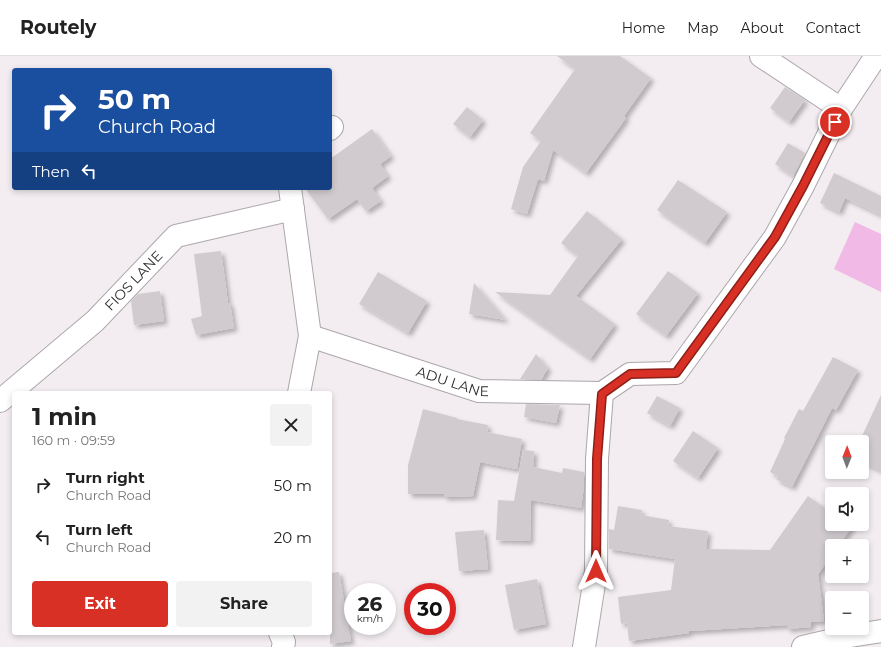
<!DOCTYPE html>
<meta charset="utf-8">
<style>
body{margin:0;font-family:Montserrat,sans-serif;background:#f2f2f2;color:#222;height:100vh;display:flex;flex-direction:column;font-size:15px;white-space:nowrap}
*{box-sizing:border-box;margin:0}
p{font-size:13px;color:#767676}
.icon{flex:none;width:22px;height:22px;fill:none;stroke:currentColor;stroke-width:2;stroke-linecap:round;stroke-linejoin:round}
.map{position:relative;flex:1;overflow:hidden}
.panel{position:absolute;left:12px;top:335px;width:320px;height:244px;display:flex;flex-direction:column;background:#fff;border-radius:4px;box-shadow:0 2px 6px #0003}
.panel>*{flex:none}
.top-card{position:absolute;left:12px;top:12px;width:320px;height:122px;border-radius:4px;box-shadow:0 2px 6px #0003;background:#1a4fa0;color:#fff;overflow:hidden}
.needle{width:26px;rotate:1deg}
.buttons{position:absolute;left:825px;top:379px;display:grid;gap:8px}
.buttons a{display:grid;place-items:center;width:44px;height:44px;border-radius:4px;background:#fff;box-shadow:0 2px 6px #0003;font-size:20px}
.speed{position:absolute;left:344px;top:527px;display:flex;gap:8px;font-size:20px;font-weight:700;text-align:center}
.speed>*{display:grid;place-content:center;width:52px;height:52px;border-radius:50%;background:#fff;box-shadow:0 2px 6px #0003;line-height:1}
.speed small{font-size:10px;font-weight:400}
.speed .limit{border:6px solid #d22;background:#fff;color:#111}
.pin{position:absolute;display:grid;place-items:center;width:34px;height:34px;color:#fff;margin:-17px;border:2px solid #fff;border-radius:50%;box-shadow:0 1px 4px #0007}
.me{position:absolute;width:44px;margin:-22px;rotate:0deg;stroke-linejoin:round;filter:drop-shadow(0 0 3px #0008)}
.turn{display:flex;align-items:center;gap:14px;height:84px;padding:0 20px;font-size:18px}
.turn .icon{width:52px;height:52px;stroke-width:2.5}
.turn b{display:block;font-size:28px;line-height:34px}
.then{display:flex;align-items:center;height:38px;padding:0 20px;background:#0003;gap:8px;font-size:15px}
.round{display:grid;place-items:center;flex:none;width:42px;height:42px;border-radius:4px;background:#f2f2f2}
.summary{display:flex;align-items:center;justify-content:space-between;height:68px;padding:0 20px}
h1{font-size:24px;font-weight:700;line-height:30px}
.button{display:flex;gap:8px;margin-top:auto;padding:8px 20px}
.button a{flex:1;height:46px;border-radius:4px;background:#d93025;color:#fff;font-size:16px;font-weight:700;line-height:46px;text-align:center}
.button a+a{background:#f2f2f2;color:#222}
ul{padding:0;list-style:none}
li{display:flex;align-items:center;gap:12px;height:52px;padding:0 20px}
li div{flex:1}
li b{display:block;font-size:15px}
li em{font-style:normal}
header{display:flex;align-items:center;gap:24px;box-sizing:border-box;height:56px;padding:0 20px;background:#fff;border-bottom:1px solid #e0e0e0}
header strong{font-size:19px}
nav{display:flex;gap:22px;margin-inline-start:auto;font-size:14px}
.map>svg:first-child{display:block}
.green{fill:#f1bae6}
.building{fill:#d1cbd0;filter:url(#shadow)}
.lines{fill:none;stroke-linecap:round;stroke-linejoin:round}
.minor-casing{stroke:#aca7ab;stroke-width:24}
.minor{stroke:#fff;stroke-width:22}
.route-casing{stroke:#8d1f18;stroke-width:10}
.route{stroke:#d93025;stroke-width:7}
.labels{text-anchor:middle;stroke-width:3;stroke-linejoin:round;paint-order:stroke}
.street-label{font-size:14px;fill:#2c2a2c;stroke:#f3edf1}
</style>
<header>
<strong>Routely</strong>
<nav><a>Home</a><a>Map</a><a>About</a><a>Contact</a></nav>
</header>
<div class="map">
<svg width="881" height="591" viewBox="0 0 881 591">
<defs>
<filter id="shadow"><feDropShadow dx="3.5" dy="3.5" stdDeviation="2" flood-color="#0004"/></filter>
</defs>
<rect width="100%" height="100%" fill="#f3edf1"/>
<!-- green -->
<path class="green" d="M855,166l26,12v58l-47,-23z"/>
<!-- building -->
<g class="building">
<path d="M557,0h63l31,22 -27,38 2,2 -40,55 -33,-23 -9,31 -6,-2 -11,35 -16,-5 12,-42 18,-26 -11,-8 45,-64z"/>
<path d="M785,31l20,13 -16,22 -19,-14z"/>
<path d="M467,51l16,13 -13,17 -17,-13z"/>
<path d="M372,73l19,27 -11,8 8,12 -16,12 9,13 -15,10 -9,-12 -29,20 -23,-31h25v-29z"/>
<path d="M788,87l17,10 -12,23 -18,-12z"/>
<path d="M834,117l47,23v19l-36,-17 -6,14 -19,-9z"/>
<path d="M678,124l49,32 -22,31 -48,-33z"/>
<path d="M587,155l35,28 -46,57 39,28 -25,35 -95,-67 55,3 28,-39 -17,-13z"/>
<path d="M221,195l7,52h2l4,25 -38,7 -5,-16 11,-3 -8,-62z"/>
<path d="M668,215l30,22 -32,43 -30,-22z"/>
<path d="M378,216l49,29 -19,32 -49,-29z"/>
<path d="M474,227l32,37 -37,-6z"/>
<path d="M160,235l4,30 -30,4 -3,-24 7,-7z"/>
<path d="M536,298l12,14 -7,12 -21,-1z"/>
<path d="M833,301l25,13 -22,40 -4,-2 -40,79 -16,-8 2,-3 -8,-4 15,-33 -1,-1 15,-29 4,2z"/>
<path d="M881,339v76l-19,-9v-26z"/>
<path d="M657,340l23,12 -10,18 -23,-13z"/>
<path d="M526,348l34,1 -4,18 -32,-6z"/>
<path d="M423,353l34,9v1l31,6 -1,7 35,7 -5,30 -37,-7 -7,34 -29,1v-3h-36v-29z"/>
<path d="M693,375l25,17 -20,30 -25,-17z"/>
<path d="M523,394l11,1 -1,16 29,6 1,-5 21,4v14l-3,22 -50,-8 -1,41 -34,-1 2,-40 16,1z"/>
<path d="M808,440l24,17v11h22l-16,22h-6v9l-14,19 6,47 -13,1v5l-24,2v-4l-98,6v2l-60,8 -2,-18 -6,1 -3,-27 53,-7 4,-31 -66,-10v-20l5,1 4,-24 24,4 -1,5 28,5 -1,6 40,5 -2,18 64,1z"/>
<path d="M484,474l4,39 -29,2 -4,-39z"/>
<path d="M339,516l12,69 -21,3v-71z"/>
<path d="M537,523l9,45 -32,6 -9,-45z"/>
</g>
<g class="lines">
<defs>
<g id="minor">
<path d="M761,0l80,53"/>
<path d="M330,73l2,-2"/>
<path d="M290,132l20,148 -11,57"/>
<path id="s1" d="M310,280l169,55 123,2"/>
<path id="s2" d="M0,345l95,-80 81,-85 117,-27"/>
<path d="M280,577l4,9 -1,5"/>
<path d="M584,591l12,-76 1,-112 5,-66 28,-19 46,-1 99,-136 28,-51 38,-77 35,-53"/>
<path d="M803,591l47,-11 31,-5"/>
</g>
</defs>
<!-- minor casing -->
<use href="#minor" class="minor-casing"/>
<!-- minor -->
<use href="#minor" class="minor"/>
</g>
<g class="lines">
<defs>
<path id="route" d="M596,515l1,-112 5,-65 28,-20 46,-1 99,-136 28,-51 32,-64"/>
</defs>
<!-- route casing -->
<use href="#route" class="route-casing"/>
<!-- route -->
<use href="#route" class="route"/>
</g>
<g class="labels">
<!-- street labels -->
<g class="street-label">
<text dy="5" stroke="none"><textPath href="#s2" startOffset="180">FIOS LANE</textPath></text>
<text dy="5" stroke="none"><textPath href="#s1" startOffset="150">ADU LANE</textPath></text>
</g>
</g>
</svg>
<div class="buttons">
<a><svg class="needle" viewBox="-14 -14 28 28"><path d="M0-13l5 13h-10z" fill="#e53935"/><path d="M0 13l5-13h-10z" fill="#767676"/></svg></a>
<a><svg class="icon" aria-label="sound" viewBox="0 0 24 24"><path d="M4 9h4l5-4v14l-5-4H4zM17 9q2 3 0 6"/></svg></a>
<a>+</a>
<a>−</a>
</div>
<div class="speed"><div>26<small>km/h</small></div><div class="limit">30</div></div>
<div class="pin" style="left:835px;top:66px;background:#d93025"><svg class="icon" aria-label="arrive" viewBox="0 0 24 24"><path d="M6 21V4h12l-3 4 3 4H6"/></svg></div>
<svg class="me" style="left:596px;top:515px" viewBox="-20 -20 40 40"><path d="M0-17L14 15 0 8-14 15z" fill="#d93025" stroke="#fff" stroke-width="4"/></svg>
<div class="top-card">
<div class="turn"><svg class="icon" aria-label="right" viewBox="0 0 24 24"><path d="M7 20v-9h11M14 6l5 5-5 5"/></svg><div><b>50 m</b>Church Road</div></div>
<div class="then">Then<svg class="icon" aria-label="left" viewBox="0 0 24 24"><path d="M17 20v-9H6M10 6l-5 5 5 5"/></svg></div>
</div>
<section class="panel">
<div class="summary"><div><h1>1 min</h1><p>160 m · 09:59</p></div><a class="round"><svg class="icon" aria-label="close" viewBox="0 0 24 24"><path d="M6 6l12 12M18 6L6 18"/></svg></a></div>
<ul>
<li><svg class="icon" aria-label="right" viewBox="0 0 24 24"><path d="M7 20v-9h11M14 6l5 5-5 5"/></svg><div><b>Turn right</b><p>Church Road</p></div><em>50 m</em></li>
<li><svg class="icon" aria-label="left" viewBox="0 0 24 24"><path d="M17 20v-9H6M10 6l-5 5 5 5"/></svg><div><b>Turn left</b><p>Church Road</p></div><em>20 m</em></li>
</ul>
<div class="button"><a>Exit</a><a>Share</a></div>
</section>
</div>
